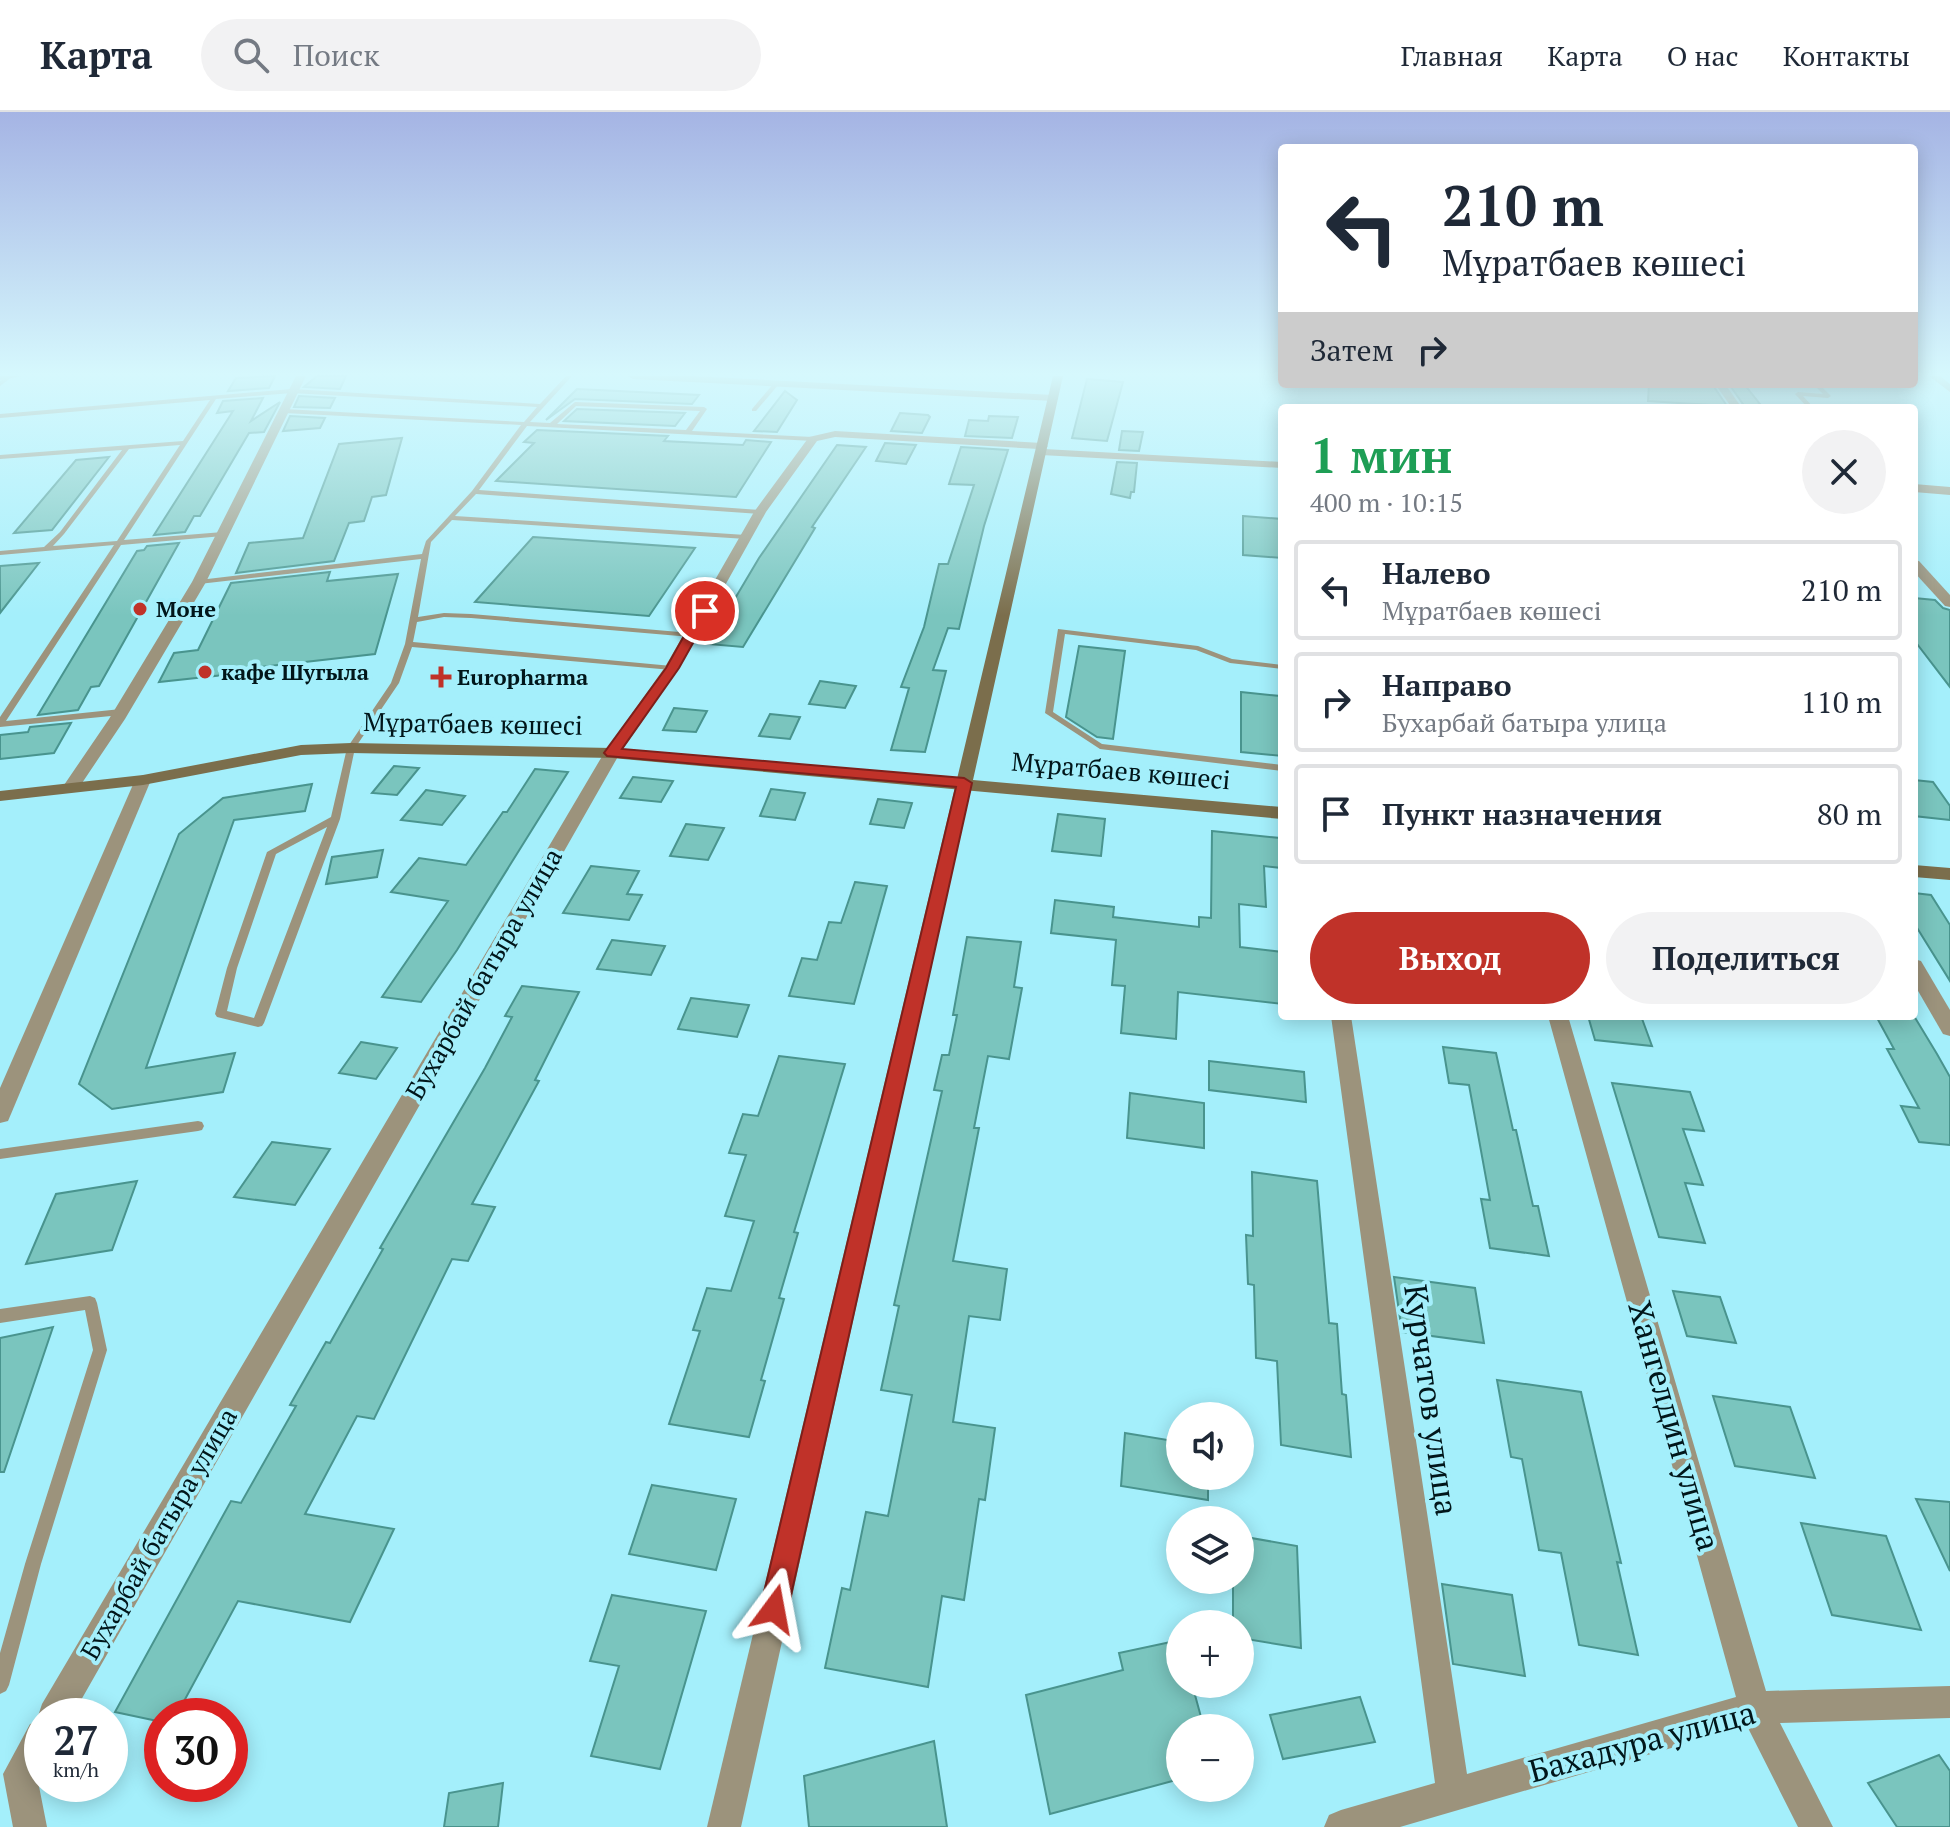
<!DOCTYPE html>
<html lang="ru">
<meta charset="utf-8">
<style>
body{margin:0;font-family:"PT Serif",serif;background:#f2f2f3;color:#1f2937;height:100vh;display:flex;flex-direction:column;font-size:30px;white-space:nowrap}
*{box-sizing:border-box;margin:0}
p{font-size:26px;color:#747a83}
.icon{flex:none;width:44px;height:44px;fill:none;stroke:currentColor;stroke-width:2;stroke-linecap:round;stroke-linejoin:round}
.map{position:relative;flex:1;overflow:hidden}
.sheet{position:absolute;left:1278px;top:292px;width:640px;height:616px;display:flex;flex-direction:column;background:#fff;border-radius:8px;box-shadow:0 4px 20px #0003}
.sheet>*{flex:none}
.banner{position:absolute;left:1278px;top:32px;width:640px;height:244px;border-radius:8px;box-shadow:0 4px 20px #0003;background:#fff;color:#1f2937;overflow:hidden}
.tools{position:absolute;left:1166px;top:1290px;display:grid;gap:16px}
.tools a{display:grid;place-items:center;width:88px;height:88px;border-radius:50%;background:#fff;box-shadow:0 4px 20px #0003;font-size:40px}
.speed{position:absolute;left:24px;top:1586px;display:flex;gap:16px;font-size:40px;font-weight:700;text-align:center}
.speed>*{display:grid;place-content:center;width:104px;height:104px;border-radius:50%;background:#fff;box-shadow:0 4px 20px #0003;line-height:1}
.speed small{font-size:20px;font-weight:400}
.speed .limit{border:12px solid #d22;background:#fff;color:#111}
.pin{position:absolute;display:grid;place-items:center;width:68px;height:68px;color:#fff;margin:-34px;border:4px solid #fff;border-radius:50%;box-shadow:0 2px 8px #0007}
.me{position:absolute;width:88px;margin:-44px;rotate:13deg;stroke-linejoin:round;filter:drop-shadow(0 0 6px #0008)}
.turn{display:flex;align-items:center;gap:28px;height:168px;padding:0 32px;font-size:36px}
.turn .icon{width:104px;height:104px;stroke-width:2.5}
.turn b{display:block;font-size:56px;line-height:68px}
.then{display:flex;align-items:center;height:76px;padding:0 32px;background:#0003;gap:16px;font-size:30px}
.round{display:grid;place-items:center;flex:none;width:84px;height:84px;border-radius:42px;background:#f2f2f3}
.headline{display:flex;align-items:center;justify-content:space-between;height:136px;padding:0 32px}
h1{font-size:48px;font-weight:700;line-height:60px;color:#1e9e55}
.action{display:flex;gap:16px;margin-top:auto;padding:16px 32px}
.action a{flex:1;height:92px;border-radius:48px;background:#c03229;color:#fff;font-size:32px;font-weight:700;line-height:92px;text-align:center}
.action a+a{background:#f2f2f3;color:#1f2937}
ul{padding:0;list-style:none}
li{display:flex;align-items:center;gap:24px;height:100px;margin:0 16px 12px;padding:0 16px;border:4px solid #e0e1e3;border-radius:8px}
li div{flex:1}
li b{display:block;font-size:30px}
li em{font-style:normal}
header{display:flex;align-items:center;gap:48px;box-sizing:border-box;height:112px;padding:0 40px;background:#fff;border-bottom:2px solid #e0e1e3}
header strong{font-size:38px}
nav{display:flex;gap:44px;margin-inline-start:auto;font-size:28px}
.search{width:560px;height:72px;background:#f2f2f3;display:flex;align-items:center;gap:20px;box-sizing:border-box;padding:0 28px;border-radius:44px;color:#747a83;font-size:30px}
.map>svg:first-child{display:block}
.building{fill:#7ac5be;stroke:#49948e;stroke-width:2}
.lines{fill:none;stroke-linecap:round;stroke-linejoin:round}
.lane{fill:#9c937c;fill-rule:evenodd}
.street{fill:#9c937c;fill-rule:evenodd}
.secondary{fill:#7b6e4c;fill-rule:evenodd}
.route{fill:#c03229;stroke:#7d201b;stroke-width:2}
.poi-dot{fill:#c03229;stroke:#a4effb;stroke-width:3}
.labels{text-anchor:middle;stroke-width:8;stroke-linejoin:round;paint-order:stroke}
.far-poi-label{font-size:22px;font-weight:bold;fill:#01161a;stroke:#a4effb;text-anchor:start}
.street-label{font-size:26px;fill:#01161a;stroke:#a4effb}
.near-street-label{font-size:32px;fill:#01161a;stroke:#a4effb}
</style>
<header>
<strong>Карта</strong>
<div class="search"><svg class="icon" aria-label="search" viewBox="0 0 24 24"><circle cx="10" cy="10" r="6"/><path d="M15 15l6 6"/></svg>Поиск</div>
<nav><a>Главная</a><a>Карта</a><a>О нас</a><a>Контакты</a></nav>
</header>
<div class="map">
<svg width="1950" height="1715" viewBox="0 0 1950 1715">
<rect width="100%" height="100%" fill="#a4effb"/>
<!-- building -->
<g class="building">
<path d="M275,264l-6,12 -41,3 8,-13z"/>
<path d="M317,264h29l-6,13 -36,-2z"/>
<path d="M1087,267l36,3 -16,59 -35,-3z"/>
<path d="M1649,272h63l15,22 -79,-5z"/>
<path d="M1729,272h15l19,24 -18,-1z"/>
<path d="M577,277l122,6 -7,9 -117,-5 -29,21z"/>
<path d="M785,279l12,9 -20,32 -23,-1z"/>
<path d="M299,284l36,2 -5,10 -36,-1z"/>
<path d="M263,286l-12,23 29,-19 -16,30 -15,1 -49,83h-6l-9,16 -31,3 79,-124 -16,2 6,-12z"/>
<path d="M577,297l108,4 -10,13 -111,-5z"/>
<path d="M900,301l28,2 2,2 -8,16 -31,-2z"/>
<path d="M290,304l35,2 -5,10 -37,3z"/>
<path d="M989,304l29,1 -6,21 -47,-2 4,-16 19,1z"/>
<path d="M537,318l131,6 -4,5 79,4 3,-5 25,2 -35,55 -240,-16 38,-38 -10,-1z"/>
<path d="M1122,319l21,1 -4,19 -20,-1z"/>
<path d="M402,326l-16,57 -14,2 -8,24 -15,2 -15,38 -98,12 13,-30 54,-5 36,-94z"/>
<path d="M885,331l31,2 -10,19 -30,-3z"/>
<path d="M837,333l29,2 -54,80 3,1 -72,119 -35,-3 51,-86z"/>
<path d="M961,335l47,3 -24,76 -25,103 -11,-1 -15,42 13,1 -21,81 -34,-2 18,-62 -8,-1 23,-60 15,-63h9l26,-79 -25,-1z"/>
<path d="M109,345l-57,73 -38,3 62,-73z"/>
<path d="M1117,350l20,1 -3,29h-3l-1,6 -19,-4z"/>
<path d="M1243,404l39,3v39l-39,-3z"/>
<path d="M533,425l162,11 -46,68 -174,-14z"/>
<path d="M179,431l-80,143 -8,1 -13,23 -40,5 99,-164 7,-1 3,-4z"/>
<path d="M39,451l-39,50v-47z"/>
<path d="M330,460l-3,9 71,-7 -23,80 -140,16 -2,4 -74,8 15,-29 24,-3 33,-67z"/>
<path d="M1914,486l21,2 8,8 7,2v77l-36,-47z"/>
<path d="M1079,534l46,5 -12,88 -16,-2 -31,-20z"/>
<path d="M820,569l36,5 -11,22 -36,-4z"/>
<path d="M1241,580l39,4 2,60 -41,-4z"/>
<path d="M674,596l33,3 -11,21 -33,-2z"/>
<path d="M770,602l30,3 -10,22 -31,-3z"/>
<path d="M71,611l-17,30 -54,6v-24l28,-3 2,-5z"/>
<path d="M394,654l25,2 -22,27 -25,-2z"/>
<path d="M535,657l33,3 -111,178 -36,52 -39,-5 66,-96 -57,-9 28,-34 47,7 37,-53h4z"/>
<path d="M633,665l40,4 -12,21 -41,-4z"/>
<path d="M1914,668l19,2 17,24v14l-36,-4z"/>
<path d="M312,672l-7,27 -71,9 -88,248 89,-15 -12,39 -111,17 -33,-25 100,-250 44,-36z"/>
<path d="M771,677l34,4 -10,27 -35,-4z"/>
<path d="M426,678l39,6 -23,29 -41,-5z"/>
<path d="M878,687l34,4 -8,25 -34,-4z"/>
<path d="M1058,702l47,5 -4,37 -49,-5z"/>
<path d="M686,712l38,4 -16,32 -38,-4z"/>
<path d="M1212,719l68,7 2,30 -18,-2 2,41 -27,-3 1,43 42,5v52l-104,-12 -2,47 -55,-6 4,-47 -13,-1 4,-45 -65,-7 4,-33 59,7 -1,10 86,10v-10l12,1z"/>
<path d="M383,738l-6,27 -51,7 6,-27z"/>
<path d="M591,754l48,5 -12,23 15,1 -13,25 -66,-7z"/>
<path d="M855,770l32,4 -33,118 -65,-8 13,-38 15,2 12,-38 12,1z"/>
<path d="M1914,781l17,2 19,30v56l-36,-58z"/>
<path d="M967,825l54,5 -7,45 8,1 -13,71 -21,-3 -14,72h5l-26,133 54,8 -7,51 -31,-4 -16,106 42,6 -10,72 -6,-1 -15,101 -22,-4 -14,91 -103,-19 17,-80 8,2 16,-78 22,4 24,-121 -31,-5 18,-84 -5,-1 48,-214 -8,-1 8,-35h7l8,-40h-4z"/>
<path d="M612,828l53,6 -14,29 -54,-6z"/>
<path d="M522,874l57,6 -44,88 4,1 -67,123 23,3 -27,54 -16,-2 -78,160 -17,-3 -52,98 89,15 -44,93 -112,-21 -62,115h-14v6l-47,-10 116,-211 10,2 55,-97 -6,-1 36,-63 4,1 53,-94 -3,-1 105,-180 27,-51 -7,-1z"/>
<path d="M691,886l58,7 -12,32 -59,-8z"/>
<path d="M1588,904h53l11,30 -57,-6z"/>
<path d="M1876,904h38l23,38 13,23v68l-31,-3 -18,-36 18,2 -32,-59h7z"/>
<path d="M361,930l36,6 -21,31 -37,-6z"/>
<path d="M1443,935l53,6 17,77h3l17,76h5l11,50 -59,-8 -9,-49 9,1 -21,-115 -20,-2z"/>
<path d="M779,944l66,8 -51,168 4,1 -19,65 5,1 -23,81 4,1 -16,56 -80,-13 31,-93 -7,-1 14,-42 24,3 23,-70 -29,-5 21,-61 -17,-2 14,-39 15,2z"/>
<path d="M1209,949l95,11 2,30 -97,-12z"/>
<path d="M1612,971l78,9 14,39 -21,-2 20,56 -18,-2 20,60 -46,-6z"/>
<path d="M1130,981l74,10v45l-77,-10z"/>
<path d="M272,1030l58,7 -35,56 -61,-8z"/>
<path d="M1252,1060l65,9 12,142 8,1 5,70 4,1 5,62 -70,-12 -4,-84 -21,-3 -2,-73 -6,-1 -2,-49 7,1z"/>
<path d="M137,1069l-25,69 -86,14 30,-70z"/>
<path d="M1394,1165l81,11 9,55 -82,-11z"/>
<path d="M1673,1179l47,6 16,46 -49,-7z"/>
<path d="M53,1215l-49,145h-4v-134z"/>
<path d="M1497,1268l84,12 40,171 -4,-1 21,93 -59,-10 -18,-92 -22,-3 -17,-91 -11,-2z"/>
<path d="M1713,1284l77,11 25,71 -80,-12z"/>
<path d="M1125,1321l55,9v34h28v24l-87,-14z"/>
<path d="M652,1373l84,14 -20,71 -87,-16z"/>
<path d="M1916,1387l34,3v69z"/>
<path d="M1801,1411l85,13 35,94 -89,-15z"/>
<path d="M1240,1424l57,10 4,102 -61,-10v-14h-7v-44h7z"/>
<path d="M1442,1472l70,11 13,81 -72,-12z"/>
<path d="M612,1483l94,16 -46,158 -69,-13 28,-90 -29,-5z"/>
<path d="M1180,1528v44h12l12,44h-24v51l-130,35 -24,-119 97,-25 -4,-17z"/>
<path d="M1360,1585l15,45 -92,17 -13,-44z"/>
<path d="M934,1629l13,86h-138l-5,-51z"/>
<path d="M1939,1643l11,16v56h-53l-29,-44z"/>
<path d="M503,1671l-5,44h-54l5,-34z"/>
</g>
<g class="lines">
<!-- lane -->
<g class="lane">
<path d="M7,264l5,1 -12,9v-5z"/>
<path d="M566,264h6l-42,46 20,1 25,-21 129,5 3,2 -15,22 121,6 3,2 -3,2 -286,-15 -48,64 281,20 3,2 -3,2 -284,-20 -21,22 291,19 4,2 -4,2 -294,-19 -21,22 -13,75 26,-4 27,1 220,19 4,2 -4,2 -220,-19 -27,-1 -27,5 -4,20 259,24 4,2 -4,2 -260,-23 -13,36 -44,65 -15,71 -76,204 -2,3 -4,1 -41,-10 -2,-3 12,-46 40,-116 64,-35 16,-69 44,-65 14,-39 16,-85 -222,25 -4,-2 4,-2 223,-26 4,-13 46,-50 49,-66 -237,-12 -3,-2 3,-2 240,13 13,-15 -245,-14 -76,6 -92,141 99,-8 3,2 -3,2 -102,9 -115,176 115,-12 4,3 -4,3 -121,12v-10l114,-172 -114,10v-4l44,-4 16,-15 62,-82 -122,9v-4l183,-14 27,-41 -210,18v-4l292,-25 248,15zM576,294l124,5 -14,19 -129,-6zM180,333l-63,96 -64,5 11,-12 65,-85zM327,715l-73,191 -27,-7 10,-43 39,-114z"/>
<path d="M774,271l5,1 -23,27h-4v-2z"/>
<path d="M1813,272h6l12,12 -3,2 -25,-2 11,12h-6l-13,-14 3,-2 25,2z"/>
<path d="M1058,517l140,17 34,13 50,6v4l-52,-6 -34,-13 -131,-16 -12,78 49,32 180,21v6l-182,-22 -55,-36z"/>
<path d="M198,1009l4,1 2,4 -2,4 -4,1 -198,28v-10z"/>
<path d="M90,1184l5,2 2,5 10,47 -66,214 -32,121 -3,6 -6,3v-41l25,-89 68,-214 -8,-40 -85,13v-14z"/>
</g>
<!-- street -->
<g class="street">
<path d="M0,264h22l-22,4z"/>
<path d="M296,264h10l-100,206 -81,137 -49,73h-12l-2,-4 47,-69 83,-137z"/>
<path d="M628,264h65l360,19 5,3 -5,3 -420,-22z"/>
<path d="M1929,264h11l10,8v8z"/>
<path d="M1715,272h10l17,24h-10z"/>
<path d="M835,319l207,12 6,3 -4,3 238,13v6l-241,-13 -6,-3 4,-3 -204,-12 -18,4 -51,71 -87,156 -59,85 -548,963h-30v52l-5,8 10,51h-34l-10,-53 27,-50 10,-3 -2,-5 4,-12 562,-951 61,-86 89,-155 55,-75z"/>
<path d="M1914,372l36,3v8l-36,-3z"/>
<path d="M1914,448l5,1 31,34v12l-5,-1 -31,-34z"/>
<path d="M143,663l8,5 -140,334 -3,7 -8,2v-35l135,-308z"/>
<path d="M964,666l8,5 -231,1044h-34l249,-1044z"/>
<path d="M1914,847l7,2 29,49v26l-7,-2 -29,-50z"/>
<path d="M1331,904h20l116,758 269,-77 -188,-681h20l198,675 184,-5v32l-170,5 53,104h-35l-51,-101 -347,101h-76l5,-12 12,-5 94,-27z"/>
</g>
<!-- secondary -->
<g class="secondary">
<path d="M1053,264h10l-90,404 309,27v12l-670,-61 -261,-5 -50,2 -158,30 -143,16v-10l143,-16 158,-30 50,-2 261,5 345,31z"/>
<path d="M1914,753l36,3v12l-36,-3z"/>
</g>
</g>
<!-- sky -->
<linearGradient id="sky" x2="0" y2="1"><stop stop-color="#a5b4e4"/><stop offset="0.52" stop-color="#d6f8fd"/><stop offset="1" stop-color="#d6f8fd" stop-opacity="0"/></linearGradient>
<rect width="1950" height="504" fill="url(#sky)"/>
<!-- route -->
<path class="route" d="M705,495l6,4 -32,57 -57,81 342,29 8,5 -184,826 -5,10 -9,4 -10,-4 -4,-10 196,-822 -349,-31 -3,-3 62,-85 32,-57z"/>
<!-- markers -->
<g class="poi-dot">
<circle cx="140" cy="497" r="8"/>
<circle cx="205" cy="560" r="8"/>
<path d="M437 553h8v8h8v8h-8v8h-8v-8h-8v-8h8z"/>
</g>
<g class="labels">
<!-- far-poi labels -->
<g class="far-poi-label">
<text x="156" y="505">Моне</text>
<text x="221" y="568">кафе Шугыла</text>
<text x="457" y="573">Europharma</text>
</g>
<!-- street labels -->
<g class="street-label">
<text transform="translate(473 612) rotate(1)" y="9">Мұратбаев көшесі</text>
<text transform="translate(1121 659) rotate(5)" y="9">Мұратбаев көшесі</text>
<text transform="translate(484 862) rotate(-60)" y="9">Бухарбай батыра улица</text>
<text transform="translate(159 1422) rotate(-60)" y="9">Бухарбай батыра улица</text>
</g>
<!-- near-street labels -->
<g class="near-street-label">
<text transform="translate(1431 1288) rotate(82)" y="11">Курчатов улица</text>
<text transform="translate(1674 1314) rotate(74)" y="11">Хангелдин улица</text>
<text transform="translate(1642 1630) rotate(-15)" y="11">Бахадура улица</text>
</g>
</g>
</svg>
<div class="tools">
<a><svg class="icon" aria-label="sound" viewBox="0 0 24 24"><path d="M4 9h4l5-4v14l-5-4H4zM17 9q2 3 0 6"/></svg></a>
<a><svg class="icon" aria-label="layers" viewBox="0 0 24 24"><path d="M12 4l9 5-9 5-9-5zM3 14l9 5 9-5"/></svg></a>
<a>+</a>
<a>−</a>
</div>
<div class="speed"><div>27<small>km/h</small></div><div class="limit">30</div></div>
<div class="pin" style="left:705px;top:499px;background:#d93025"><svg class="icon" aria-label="arrive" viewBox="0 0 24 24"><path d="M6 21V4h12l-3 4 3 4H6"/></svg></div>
<svg class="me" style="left:774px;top:1497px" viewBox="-20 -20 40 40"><path d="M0-17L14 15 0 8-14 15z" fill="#c03229" stroke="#fff" stroke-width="4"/></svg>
<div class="banner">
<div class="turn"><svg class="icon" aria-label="left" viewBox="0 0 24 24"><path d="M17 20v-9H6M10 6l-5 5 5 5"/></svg><div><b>210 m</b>Мұратбаев көшесі</div></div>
<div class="then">Затем<svg class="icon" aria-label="right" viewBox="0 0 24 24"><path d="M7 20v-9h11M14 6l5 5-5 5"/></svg></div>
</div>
<section class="sheet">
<div class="headline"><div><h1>1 мин</h1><p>400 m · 10:15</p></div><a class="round"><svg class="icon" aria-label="close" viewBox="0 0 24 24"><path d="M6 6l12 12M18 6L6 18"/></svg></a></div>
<ul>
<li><svg class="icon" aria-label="left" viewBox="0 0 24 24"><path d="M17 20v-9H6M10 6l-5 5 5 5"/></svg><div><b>Налево</b><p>Мұратбаев көшесі</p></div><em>210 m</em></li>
<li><svg class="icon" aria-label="right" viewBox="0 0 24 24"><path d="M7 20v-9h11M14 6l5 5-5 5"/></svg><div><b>Направо</b><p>Бухарбай батыра улица</p></div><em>110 m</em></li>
<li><svg class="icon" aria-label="arrive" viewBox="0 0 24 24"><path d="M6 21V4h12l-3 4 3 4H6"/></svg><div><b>Пункт назначения</b></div><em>80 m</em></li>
</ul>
<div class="action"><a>Выход</a><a>Поделиться</a></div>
</section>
</div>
